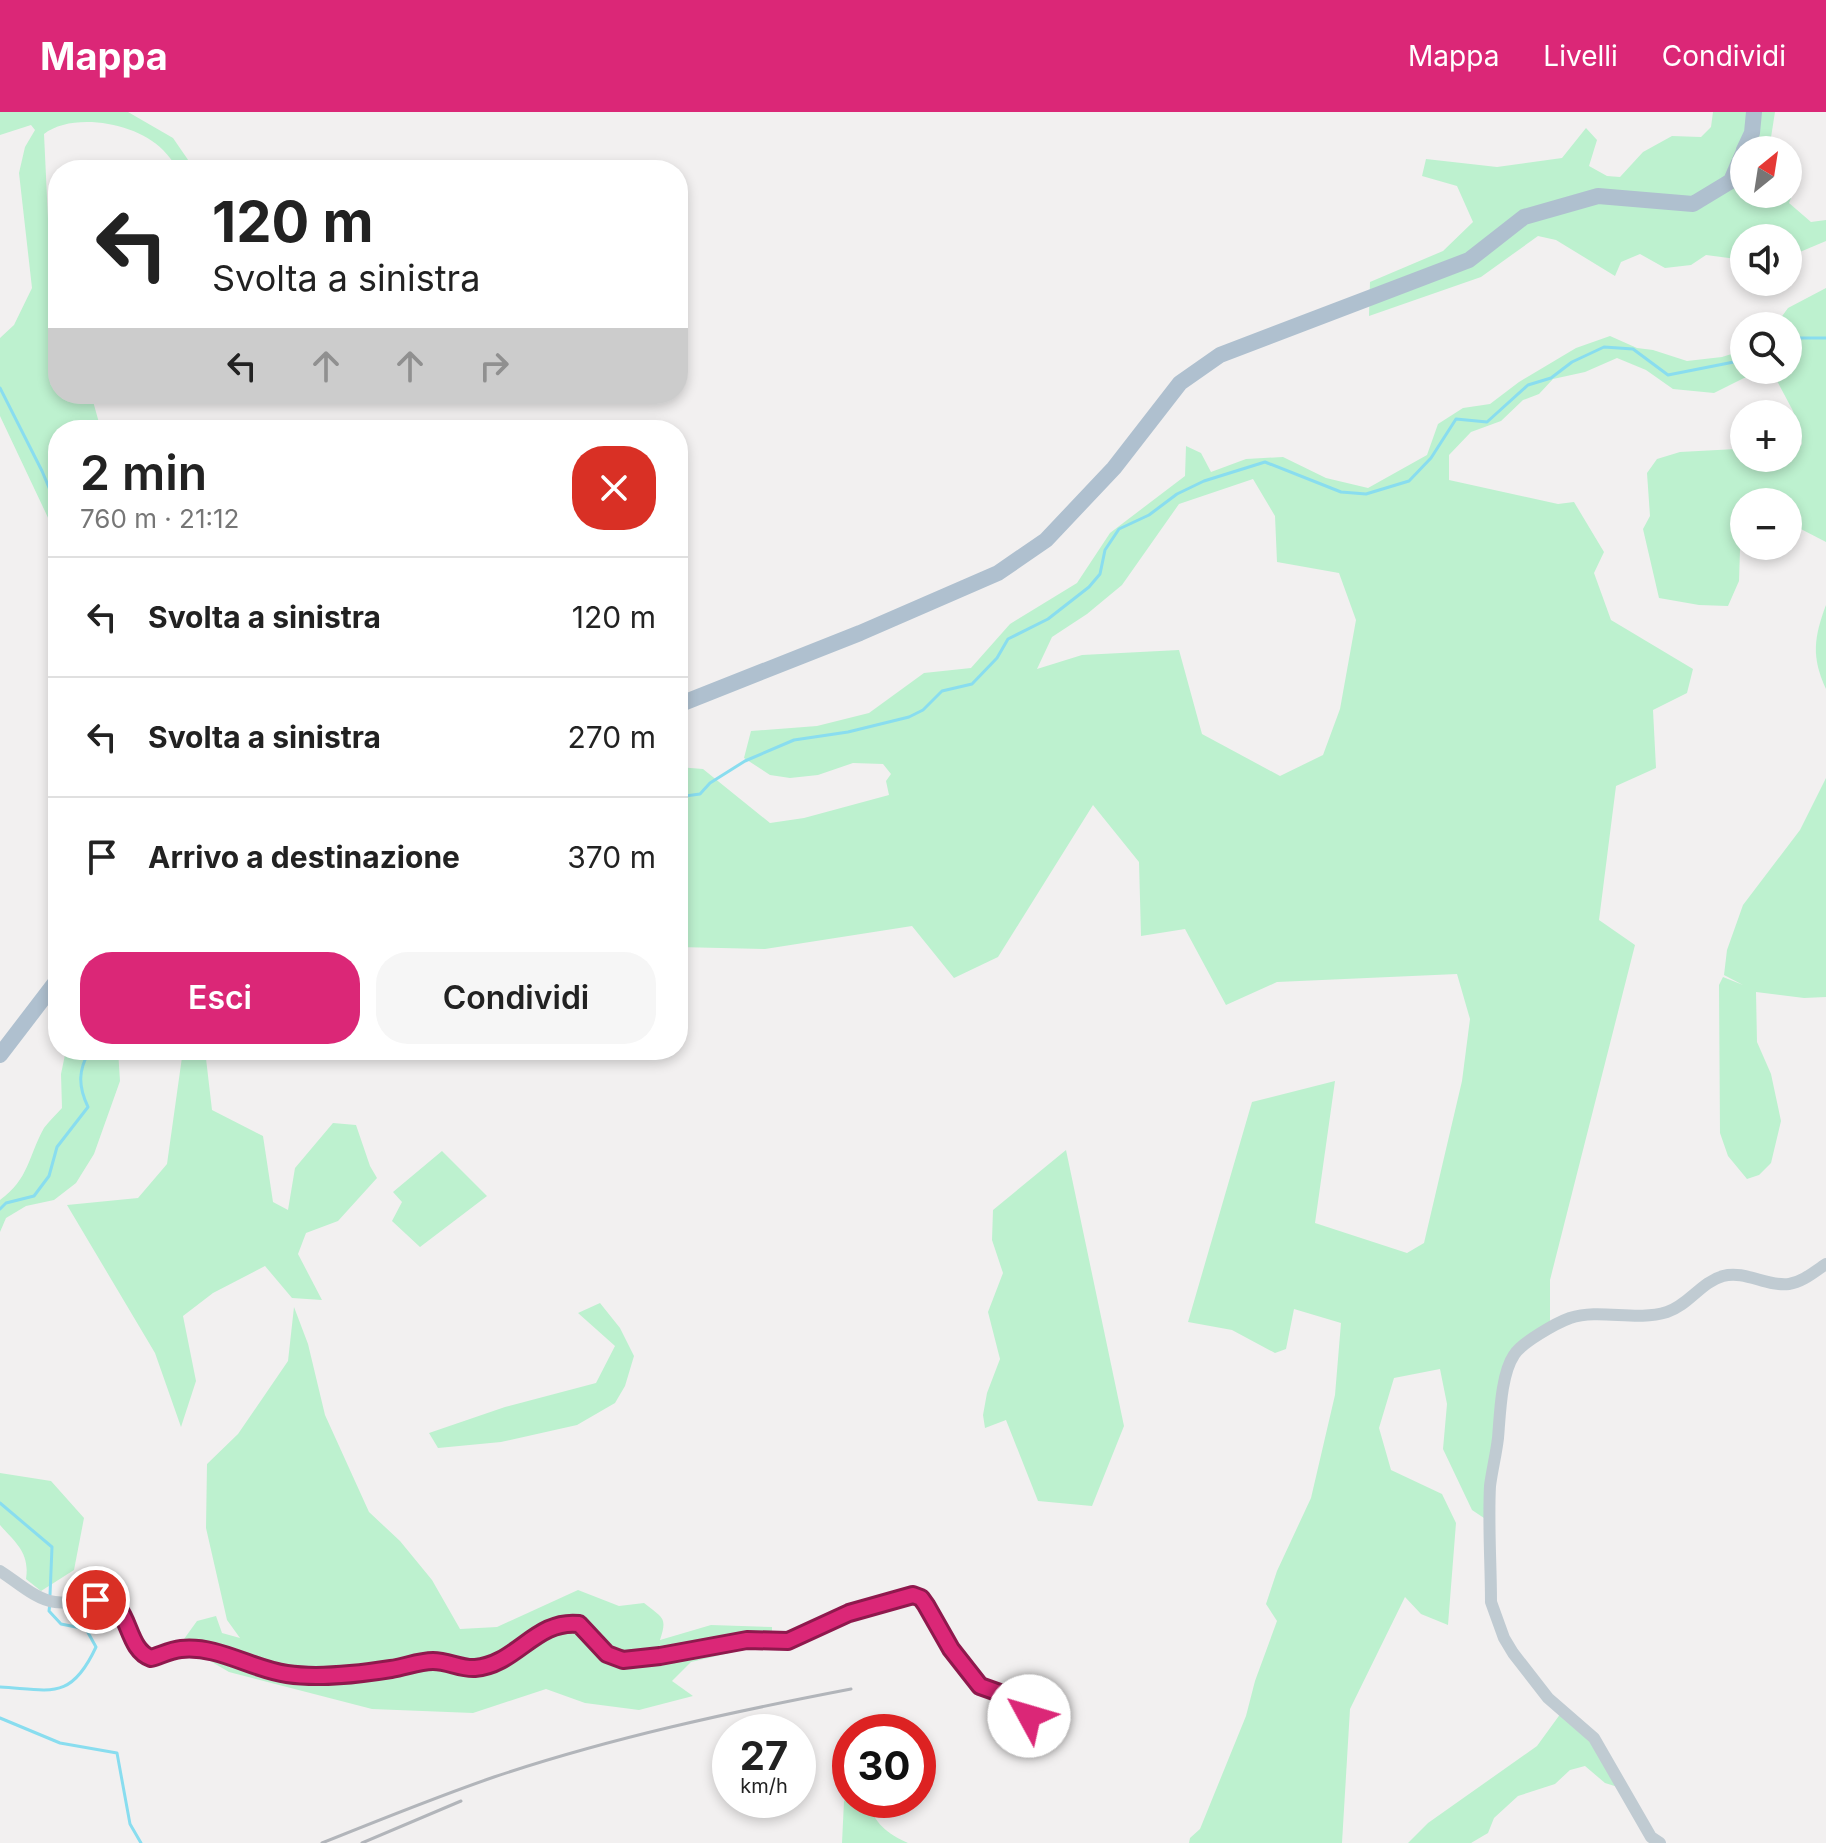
<!DOCTYPE html>
<html lang="it">
<meta charset="utf-8">
<style>
body{margin:0;font-family:Inter,sans-serif;background:#f6f6f6;color:#222;height:100vh;display:flex;flex-direction:column;font-size:30px;white-space:nowrap}
*{box-sizing:border-box;margin:0}
p{font-size:26px;color:#767676}
.icon{flex:none;width:44px;height:44px;fill:none;stroke:currentColor;stroke-width:2;stroke-linecap:round;stroke-linejoin:round}
.map{position:relative;flex:1;overflow:hidden}
.details{position:absolute;left:48px;top:308px;width:640px;height:640px;display:flex;flex-direction:column;background:#fff;border-radius:32px;box-shadow:0 4px 12px #0003}
.details>*{flex:none}
.banner{position:absolute;left:48px;top:48px;width:640px;height:244px;border-radius:32px;box-shadow:0 4px 12px #0003;background:#fff;color:#222;overflow:hidden}
.needle{width:52px;rotate:30deg}
.fabs{position:absolute;left:1730px;top:24px;display:grid;gap:16px}
.fabs a{display:grid;place-items:center;width:72px;height:72px;border-radius:50%;background:#fff;box-shadow:0 4px 12px #0003;font-size:40px}
.speed{position:absolute;left:712px;top:1602px;display:flex;gap:16px;font-size:40px;font-weight:700;text-align:center}
.speed>*{display:grid;place-content:center;width:104px;height:104px;border-radius:50%;background:#fff;box-shadow:0 4px 12px #0003;line-height:1}
.speed small{font-size:20px;font-weight:400}
.speed .limit{border:12px solid #d22;background:#fff;color:#111}
.pin{position:absolute;display:grid;place-items:center;width:68px;height:68px;color:#fff;margin:-34px;border:4px solid #fff;border-radius:50%;box-shadow:0 2px 8px #0007}
.me{position:absolute;width:88px;margin:-44px;rotate:309deg;stroke-linejoin:round;filter:drop-shadow(0 0 6px #0008)}
.turn{display:flex;align-items:center;gap:28px;height:168px;padding:0 32px;font-size:36px}
.turn .icon{width:104px;height:104px;stroke-width:2.5}
.turn b{display:block;font-size:56px;line-height:68px}
.lanes{display:flex;align-items:center;height:76px;padding:0 32px;background:#0003;justify-content:center;gap:40px;direction:ltr}
.lanes .off{opacity:.35}
.round{display:grid;place-items:center;flex:none;width:84px;height:84px;border-radius:32px;background:#f6f6f6}
.summary{display:flex;align-items:center;justify-content:space-between;height:136px;padding:0 32px}
h1{font-size:48px;font-weight:600;line-height:60px}
.action{display:flex;gap:16px;margin-top:auto;padding:16px 32px}
.action a{flex:1;height:92px;border-radius:32px;background:#db2777;color:#fff;font-size:32px;font-weight:600;line-height:92px;text-align:center}
.action a+a{background:#f6f6f6;color:#222}
ul{padding:0;list-style:none}
li{display:flex;align-items:center;gap:24px;height:120px;padding:0 32px;border-top:2px solid #e0e0e0}
li div{flex:1}
li b{display:block;font-size:30px}
li em{font-style:normal}
header{display:flex;align-items:center;gap:48px;box-sizing:border-box;height:112px;padding:0 40px;background:#db2777;color:#fff}
header strong{font-size:38px}
nav{display:flex;gap:44px;margin-inline-start:auto;font-size:28px}
.map>svg:first-child{display:block}
.green{fill:#bdf1cf;fill-rule:evenodd}
.lines{fill:none;stroke-linecap:round;stroke-linejoin:round}
.stream{stroke:#89ddef;stroke-width:3}
.minor{stroke:#c0cbd2;stroke-width:12}
.major{stroke:#afc0cf;stroke-width:16}
.rail{stroke:#b2b5ba;stroke-width:3}
.route-casing{stroke:#8e194d;stroke-width:20}
.route{stroke:#db2777;stroke-width:14}
</style>
<header>
<strong>Mappa</strong>
<nav><a>Mappa</a><a>Livelli</a><a>Condividi</a></nav>
</header>
<div class="map">
<svg width="1826" height="1731" viewBox="0 0 1826 1731">
<rect width="100%" height="100%" fill="#f2f0f0"/>
<!-- green -->
<g class="green">
<path d="M0,0h128l45,26 22,32h-16c-5,-7 -10,-14 -16,-20 -27,-28 -91,-38 -119,-16l7,148 7,15v97h33l10,36h-43v97l-7,-3 -51,-108v-78l14,-13 18,-37 -13,-115 6,-26 10,-17 -4,-5 -31,10z"/>
<path d="M1713,0h62l-6,38h-25v44h44v-28l10,-2 -3,24 -6,15 22,19 15,-2v21l-38,16v-19h-44v22l-38,-5 -15,10 -26,3 -25,-14 -19,8 -6,14 -59,-36 -18,-4 -57,41 -112,39 1,-34 73,-31 30,-29 -16,-36 -35,-10 4,-17 71,8 65,-9 24,-30 11,12 -8,26 18,10 13,1 23,-25 29,-16 29,1 10,-10z"/>
<path d="M1826,176v254l-31,-16 -7,1v-25h-44l2,44 -6,4 -1,31 -11,25 -29,-1 -40,-7 -16,-69 7,-13 -3,-43 10,-14 23,-7 56,-3 8,1v8l46,1 12,-15 -9,-33 -18,-34 -31,1 -30,15 -41,-4 -27,-19 -29,-12 -32,14 -32,7 -14,15 -16,6 -22,21 -30,11 -22,23v25l109,24 16,-2 30,50 -10,21 17,47 82,49 -6,24 -34,17 3,58 -40,18 -17,134 36,25 -85,335v41l-44,42 -19,157 -15,-10 -29,-61 4,-45 -7,-35 -46,9 -15,50 12,42 51,24 14,29 -8,102 -27,-11 -16,-17 -55,112 -8,134h-153l1,-5 10,-9 46,-113 9,-35 22,-60 -11,-17 11,-33 34,-73 24,-103 6,-72 -47,-14 -8,40 -11,4 -43,-23 -44,-8 64,-220 83,-21 -20,142 92,30 17,-10 38,-162 8,-62 -13,-45 -180,8 -51,23 -41,-76 -44,7 -2,-74 -46,-57 -95,152 -44,21 -42,-52 -147,23 -87,-2v-180l25,2 67,54 34,-5 85,-23 -3,-14 5,-7 -8,-10 -30,-1 -35,12 -28,3 -20,-3 -26,-17 7,-27 66,-5 52,-13 55,-40 47,-5 39,-44 67,-41 33,-50 75,-57 1,-30 15,7 10,19 35,-13 37,-2 43,21 42,10 59,-33 11,-31 25,-16 27,-4 29,-22 57,-34 34,-12 27,12 16,2 34,11 35,-4 22,-7v20h44v-44h-13l13,-18zM1253,367l22,37 2,46 62,11 17,47 -16,89 -17,46 -43,21 -78,-42 -23,-84 -97,5 -45,14 15,-32 35,-23 35,-29 57,-81z"/>
<path d="M1826,493v84c-15,-32 -12,-52 0,-84z"/>
<path d="M1826,666v219l-22,1 -48,-6 1,50 14,32 10,47 -10,42 -12,12 -12,4 -19,-23 -8,-23 -1,-148 4,-8 20,8 -19,-10 3,-25 16,-45 57,-75z"/>
<path d="M66,938h52l2,31 -26,73 -18,29 -22,17 -28,6 -20,12 -6,14v-32c29,-21 28,-43 44,-72 5,-7 12,-13 18,-20l-1,-34z"/>
<path d="M183,938h22l7,60 51,26 10,66 15,8 7,-42 38,-45 23,2 14,41 7,12 -39,43 -32,12 -8,21 24,46 -30,-2 -27,-32 -52,27 -30,23 13,65 -15,46 -26,-74 -88,-148 71,-7 29,-34z"/>
<path d="M1066,1038l58,276 -32,80 -54,-5 -32,-81 -21,8 -2,-13 4,-22 13,-34 -12,-47 15,-39 -11,-33 1,-30z"/>
<path d="M442,1039l45,45 -67,51 -28,-26 10,-19 -9,-10z"/>
<path d="M600,1191l20,25 14,28 -9,30 -10,17 -38,22 -76,17 -63,6 -9,-15 76,-26 91,-24 19,-37 -37,-33z"/>
<path d="M294,1195l14,37 17,71 44,97 31,29 32,39 28,49 37,-2 81,-37 41,16 25,-3c18,15 24,13 16,37l51,-15 61,2v13l-17,7 -64,15 -19,19 21,15 -54,14 -54,-7 -39,-14 -73,24 -101,-4 -143,-37 -29,-17 -16,-16 13,-18 19,-5 6,17 18,5 -13,-18 -21,-92 1,-64 31,-30 50,-73z"/>
<path d="M0,1361l51,8 33,37 -10,52 -33,21 -15,-12c4,-26 -10,-36 -26,-54z"/>
<path d="M1561,1601l27,23 33,52 -16,-5 -20,-17 -15,4 -15,14 -37,12 -24,22 -6,15 -17,10h-63l20,-20 109,-77z"/>
<path d="M850,1682v6h18c5,23 20,34 40,43h-66l2,-42z"/>
</g>
<g class="lines">
<!-- stream -->
<g class="stream">
<path d="M1788,226h38"/>
<path d="M0,276l42,83 16,38"/>
<path d="M678,685l22,-3 10,-11 35,-22 49,-21 54,-8 61,-15 14,-7 19,-19 30,-7 25,-26 11,-19 40,-20 41,-32 11,-13 5,-24 14,-21 30,-14 28,-21 27,-13 61,-19 76,30 25,2 43,-13 22,-23 25,-39 31,3 41,-37 23,-7 21,-16 32,-15 29,2 35,26 76,-15"/>
<path d="M0,1097l6,-6 28,-7 15,-20 8,-29 31,-40c-10,-21 -10,-37 2,-57"/>
<path d="M0,1391l52,44 -2,48"/>
<path d="M0,1575c51,3 71,14 96,-40l-10,-18 -25,-5 -12,-13 1,-8"/>
<path d="M0,1606l60,25 57,10 13,71 11,19"/>
</g>
<!-- minor -->
<g class="minor">
<path d="M0,1459c16,10 36,29 55,31 21,3 44,-10 62,6 15,13 13,36 29,49 16,2 31,-9 48,-8 33,2 62,21 94,25 33,4 71,0 104,-5 13,-2 27,-8 41,-8 15,0 28,8 42,7 41,-3 61,-49 104,-44l28,30 16,6 37,-4 87,-16 41,1 61,-28 64,-18 8,3 5,7 25,44 29,37 31,11 18,19"/>
<path d="M1660,1731l-9,-6 -57,-99 -46,-40 -35,-45 -9,-15 -13,-36c0,-38 -3,-78 -1,-116 2,-16 6,-31 8,-48 2,-23 3,-64 16,-83 7,-12 42,-32 56,-37 31,-10 65,4 97,-6 22,-7 34,-30 56,-36 22,-6 44,11 66,8 14,-2 26,-13 37,-20"/>
</g>
<!-- major -->
<g class="major">
<path d="M1744,38l8,-17 2,-21"/>
<path d="M678,593l182,-72 138,-60 48,-33 68,-72 66,-85 40,-28 249,-95 55,-43 74,-21 95,8 38,-23 13,-30"/>
<path d="M0,943l58,-76"/>
</g>
<!-- rail -->
<g class="rail">
<path d="M322,1731c57,-23 114,-46 172,-66 116,-39 237,-65 357,-88"/>
<path d="M362,1731l99,-42"/>
</g>
</g>
<g class="lines">
<defs>
<path id="route" d="M96,1488l22,8c12,15 13,43 33,50 10,-3 20,-8 30,-9 37,-4 70,20 106,25 33,5 72,0 104,-5 14,-2 28,-8 42,-8 15,0 28,8 42,7 41,-3 61,-49 104,-44l28,30 16,6 37,-4 87,-16 41,1 61,-28 64,-18 8,3 5,7 25,44 29,37 31,11 18,19"/>
</defs>
<!-- route casing -->
<use href="#route" class="route-casing"/>
<!-- route -->
<use href="#route" class="route"/>
</g>
</svg>
<div class="fabs">
<a><svg class="needle" viewBox="-14 -14 28 28"><path d="M0-13l5 13h-10z" fill="#e53935"/><path d="M0 13l5-13h-10z" fill="#767676"/></svg></a>
<a><svg class="icon" aria-label="sound" viewBox="0 0 24 24"><path d="M4 9h4l5-4v14l-5-4H4zM17 9q2 3 0 6"/></svg></a>
<a><svg class="icon" aria-label="search" viewBox="0 0 24 24"><circle cx="10" cy="10" r="6"/><path d="M15 15l6 6"/></svg></a>
<a>+</a>
<a>−</a>
</div>
<div class="speed"><div>27<small>km/h</small></div><div class="limit">30</div></div>
<div class="pin" style="left:96px;top:1488px;background:#d93025"><svg class="icon" aria-label="arrive" viewBox="0 0 24 24"><path d="M6 21V4h12l-3 4 3 4H6"/></svg></div>
<svg class="me" style="left:1029px;top:1604px" viewBox="-20 -20 40 40"><circle r="19" fill="#fff"/><path d="M0-13L10 11 0 6-10 11z" fill="#db2777"/></svg>
<div class="banner">
<div class="turn"><svg class="icon" aria-label="left" viewBox="0 0 24 24"><path d="M17 20v-9H6M10 6l-5 5 5 5"/></svg><div><b>120 m</b>Svolta a sinistra</div></div>
<div class="lanes"><svg class="icon" aria-label="left" viewBox="0 0 24 24"><path d="M17 20v-9H6M10 6l-5 5 5 5"/></svg><svg class="icon off" aria-label="ahead" viewBox="0 0 24 24"><path d="M12 20V5M6 11l6-6 6 6"/></svg><svg class="icon off" aria-label="ahead" viewBox="0 0 24 24"><path d="M12 20V5M6 11l6-6 6 6"/></svg><svg class="icon off" aria-label="right" viewBox="0 0 24 24"><path d="M7 20v-9h11M14 6l5 5-5 5"/></svg></div>
</div>
<section class="details">
<div class="summary"><div><h1>2 min</h1><p>760 m · 21:12</p></div><a class="round" style="background:#d93025;color:#fff"><svg class="icon" aria-label="close" viewBox="0 0 24 24"><path d="M6 6l12 12M18 6L6 18"/></svg></a></div>
<ul>
<li><svg class="icon" aria-label="left" viewBox="0 0 24 24"><path d="M17 20v-9H6M10 6l-5 5 5 5"/></svg><div><b>Svolta a sinistra</b></div><em>120 m</em></li>
<li><svg class="icon" aria-label="left" viewBox="0 0 24 24"><path d="M17 20v-9H6M10 6l-5 5 5 5"/></svg><div><b>Svolta a sinistra</b></div><em>270 m</em></li>
<li><svg class="icon" aria-label="arrive" viewBox="0 0 24 24"><path d="M6 21V4h12l-3 4 3 4H6"/></svg><div><b>Arrivo a destinazione</b></div><em>370 m</em></li>
</ul>
<div class="action"><a>Esci</a><a>Condividi</a></div>
</section>
</div>
